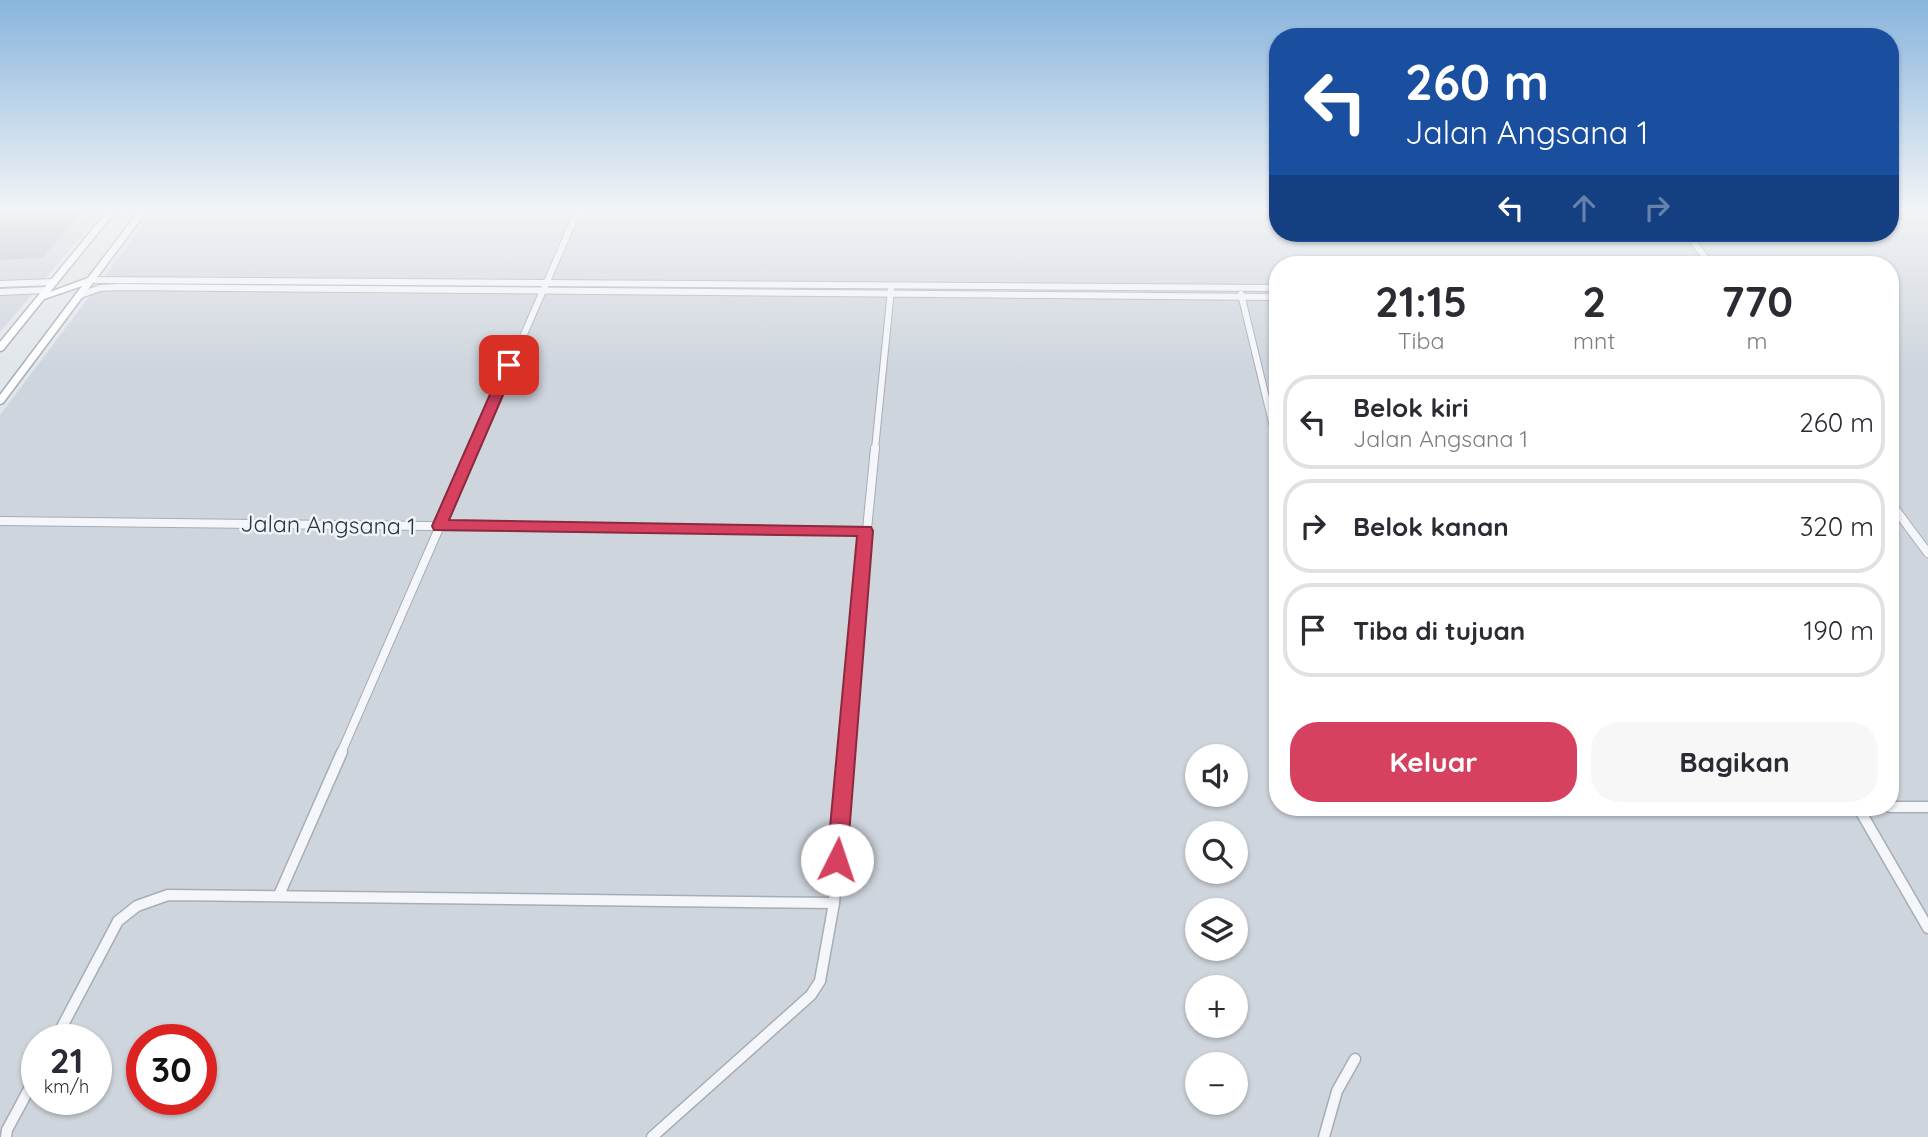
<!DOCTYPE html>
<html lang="id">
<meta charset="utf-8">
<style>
body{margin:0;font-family:Quicksand,sans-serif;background:#f7f7f7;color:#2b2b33;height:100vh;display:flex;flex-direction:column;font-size:26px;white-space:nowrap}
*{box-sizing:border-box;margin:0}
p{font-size:23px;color:#7c7c81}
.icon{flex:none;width:38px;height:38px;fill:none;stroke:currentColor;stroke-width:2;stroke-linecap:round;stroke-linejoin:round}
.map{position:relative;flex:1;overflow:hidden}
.sheet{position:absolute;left:1269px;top:256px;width:630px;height:560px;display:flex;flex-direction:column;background:#fff;border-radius:28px;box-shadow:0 2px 5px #0004}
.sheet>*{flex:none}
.top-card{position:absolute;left:1269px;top:28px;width:630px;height:214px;border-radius:28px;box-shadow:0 2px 5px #0004;background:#1a4fa0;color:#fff;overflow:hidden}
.buttons{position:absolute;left:1185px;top:744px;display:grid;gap:14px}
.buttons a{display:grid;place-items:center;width:63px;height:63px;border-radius:50%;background:#fff;box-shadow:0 2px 5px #0004;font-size:35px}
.speed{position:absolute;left:21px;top:1024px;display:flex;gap:14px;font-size:35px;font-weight:700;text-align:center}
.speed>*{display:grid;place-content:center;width:91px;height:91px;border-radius:50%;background:#fff;box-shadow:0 2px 5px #0004;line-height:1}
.speed small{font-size:18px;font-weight:400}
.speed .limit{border:10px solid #d22;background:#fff;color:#111}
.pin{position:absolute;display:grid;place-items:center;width:60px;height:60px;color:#fff;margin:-30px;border-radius:14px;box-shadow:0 4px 10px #0006}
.me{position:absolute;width:77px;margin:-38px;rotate:4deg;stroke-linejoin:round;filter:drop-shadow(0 0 5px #0008)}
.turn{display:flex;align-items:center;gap:24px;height:147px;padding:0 21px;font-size:32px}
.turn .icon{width:91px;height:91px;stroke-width:2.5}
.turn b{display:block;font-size:49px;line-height:60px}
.lanes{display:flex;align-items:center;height:66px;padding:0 21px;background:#0003;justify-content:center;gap:35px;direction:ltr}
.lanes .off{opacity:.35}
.eta{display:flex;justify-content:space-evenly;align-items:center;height:119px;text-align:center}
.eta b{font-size:42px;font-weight:700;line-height:49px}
.button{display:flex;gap:14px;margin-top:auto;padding:14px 21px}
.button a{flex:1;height:80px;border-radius:28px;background:#d64160;color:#fff;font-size:28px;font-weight:700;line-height:80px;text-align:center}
.button a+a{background:#f7f7f7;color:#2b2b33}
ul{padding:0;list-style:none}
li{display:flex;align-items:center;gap:21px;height:94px;margin:0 14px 10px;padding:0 7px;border:4px solid #e1e1e2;border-radius:28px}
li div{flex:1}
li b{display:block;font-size:26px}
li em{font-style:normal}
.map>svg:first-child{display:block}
.built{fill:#cfd5dd;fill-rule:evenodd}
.building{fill:#b8bfc9}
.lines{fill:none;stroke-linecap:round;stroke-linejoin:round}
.street-far2-casing{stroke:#a6adb6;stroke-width:8}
.street-far1-casing{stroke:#a6adb6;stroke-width:10}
.street-casing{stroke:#a6adb6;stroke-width:13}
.secondary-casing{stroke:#a6adb6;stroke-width:3}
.street-far2{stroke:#f4f6f9;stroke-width:6}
.street-far1{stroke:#f4f6f9;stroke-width:8}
.street{stroke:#f4f6f9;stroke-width:10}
.secondary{fill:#fff;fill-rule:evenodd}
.route{fill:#d64160;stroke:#8b2a3e;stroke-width:2}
.labels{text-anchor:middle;stroke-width:5;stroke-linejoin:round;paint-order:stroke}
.street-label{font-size:23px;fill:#293444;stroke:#f1f4f8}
</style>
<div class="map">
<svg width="1928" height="1137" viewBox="0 0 1928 1137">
<rect width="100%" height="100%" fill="#e1e6eb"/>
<!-- built -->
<g class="built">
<path d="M0,208h105l-105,124z"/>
<path d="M156,208h1121l1,25h612v-25h38v929h-1928v-722zM1278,264h612v543h-612zM1197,756h39v38h-39zM1197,833h39v39h-39zM1197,910h39v38h-39zM1197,987h39v39h-39zM37,1040h59v59h-59zM142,1040h59v59h-59zM1197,1064h39v38h-39z"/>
</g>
<!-- building -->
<path class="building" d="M11,208h74l-43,50 -42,2v-40z"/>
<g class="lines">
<defs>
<g id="street-far2">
<path d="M1687,233l23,31"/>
<path d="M91,280l1187,8"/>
<path d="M0,284l54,-2"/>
<path d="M0,292l47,-2"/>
<path d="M1241,294l37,153"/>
<path d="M78,296l22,-8 19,-1 1159,10"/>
<path d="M474,449l105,-241"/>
<path d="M875,449l16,-159"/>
</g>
<g id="street-far1">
<path d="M1890,502l38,51"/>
<path d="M0,521l866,10"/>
<path d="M341,753l133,-305"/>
<path d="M845,753l30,-305"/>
</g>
<g id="street">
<path d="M1858,807l70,121"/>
<path d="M1890,807h38"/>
<path d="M279,895l63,-143"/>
<path d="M55,1040l63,-119 19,-15 31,-11 666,8"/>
<path d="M6,1137l1,-7 30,-56"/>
<path d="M652,1137l159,-142 9,-14 14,-78 11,-151"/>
<path d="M1324,1137l13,-46 18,-32"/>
</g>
<path id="secondary" d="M110,208h8l-68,84 38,-14 53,-70h8l-146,195 -3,1v-9l82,-109 -38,13 -41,51 -3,1v-9z"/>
</defs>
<!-- street-far2 casing -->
<use href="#street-far2" class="street-far2-casing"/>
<!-- street-far1 casing -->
<use href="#street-far1" class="street-far1-casing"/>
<!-- street casing -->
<use href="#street" class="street-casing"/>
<!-- secondary casing -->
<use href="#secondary" class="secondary-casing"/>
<!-- street-far2 -->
<use href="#street-far2" class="street-far2"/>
<!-- street-far1 -->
<use href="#street-far1" class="street-far1"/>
<!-- street -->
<use href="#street" class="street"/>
<!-- secondary -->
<use href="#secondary" class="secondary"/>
</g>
<!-- sky -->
<linearGradient id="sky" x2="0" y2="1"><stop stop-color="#89b5dd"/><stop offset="0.57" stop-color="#f2f4f6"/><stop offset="1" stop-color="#f2f4f6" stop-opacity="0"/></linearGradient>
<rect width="1928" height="367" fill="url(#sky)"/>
<!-- route -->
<path class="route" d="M509,361l7,4 -67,155 422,7 2,4 -26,329 -3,6 -7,3 -7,-3 -3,-6 30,-324 -423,-6 -2,-4 71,-161z"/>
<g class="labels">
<!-- street labels -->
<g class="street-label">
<text transform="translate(328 525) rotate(1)" y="8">Jalan Angsana 1</text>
</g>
</g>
</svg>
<div class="buttons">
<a><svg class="icon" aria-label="sound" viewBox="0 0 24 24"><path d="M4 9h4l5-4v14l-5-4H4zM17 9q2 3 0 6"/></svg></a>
<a><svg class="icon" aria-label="search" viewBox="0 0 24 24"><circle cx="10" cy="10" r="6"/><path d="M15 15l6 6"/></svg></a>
<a><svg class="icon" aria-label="layers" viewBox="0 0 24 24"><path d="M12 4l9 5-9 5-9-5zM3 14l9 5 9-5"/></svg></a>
<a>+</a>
<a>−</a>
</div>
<div class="speed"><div>21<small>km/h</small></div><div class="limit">30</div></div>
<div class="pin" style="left:509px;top:365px;background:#d93025"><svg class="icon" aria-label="arrive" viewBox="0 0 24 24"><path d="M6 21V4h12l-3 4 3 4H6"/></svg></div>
<svg class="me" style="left:837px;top:860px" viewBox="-20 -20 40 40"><circle r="19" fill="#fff"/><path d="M0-13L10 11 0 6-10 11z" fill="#d64160"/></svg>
<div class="top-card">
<div class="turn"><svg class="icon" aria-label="left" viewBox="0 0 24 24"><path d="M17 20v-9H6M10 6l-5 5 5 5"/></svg><div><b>260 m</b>Jalan Angsana 1</div></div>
<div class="lanes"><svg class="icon" aria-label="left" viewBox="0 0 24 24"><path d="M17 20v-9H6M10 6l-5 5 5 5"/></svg><svg class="icon off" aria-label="ahead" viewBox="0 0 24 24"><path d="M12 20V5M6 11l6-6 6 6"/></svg><svg class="icon off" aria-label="right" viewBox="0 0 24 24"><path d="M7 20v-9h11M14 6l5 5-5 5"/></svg></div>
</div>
<section class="sheet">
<div class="eta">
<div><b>21:15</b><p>Tiba</p></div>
<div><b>2</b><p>mnt</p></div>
<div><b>770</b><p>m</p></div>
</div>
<ul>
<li><svg class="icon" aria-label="left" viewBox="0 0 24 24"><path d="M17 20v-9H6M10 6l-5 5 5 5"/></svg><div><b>Belok kiri</b><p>Jalan Angsana 1</p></div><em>260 m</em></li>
<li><svg class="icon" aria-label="right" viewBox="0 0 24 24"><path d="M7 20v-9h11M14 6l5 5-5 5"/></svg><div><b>Belok kanan</b></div><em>320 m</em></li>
<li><svg class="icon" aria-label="arrive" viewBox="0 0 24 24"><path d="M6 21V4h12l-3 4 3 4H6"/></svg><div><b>Tiba di tujuan</b></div><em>190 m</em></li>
</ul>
<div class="button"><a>Keluar</a><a>Bagikan</a></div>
</section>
</div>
